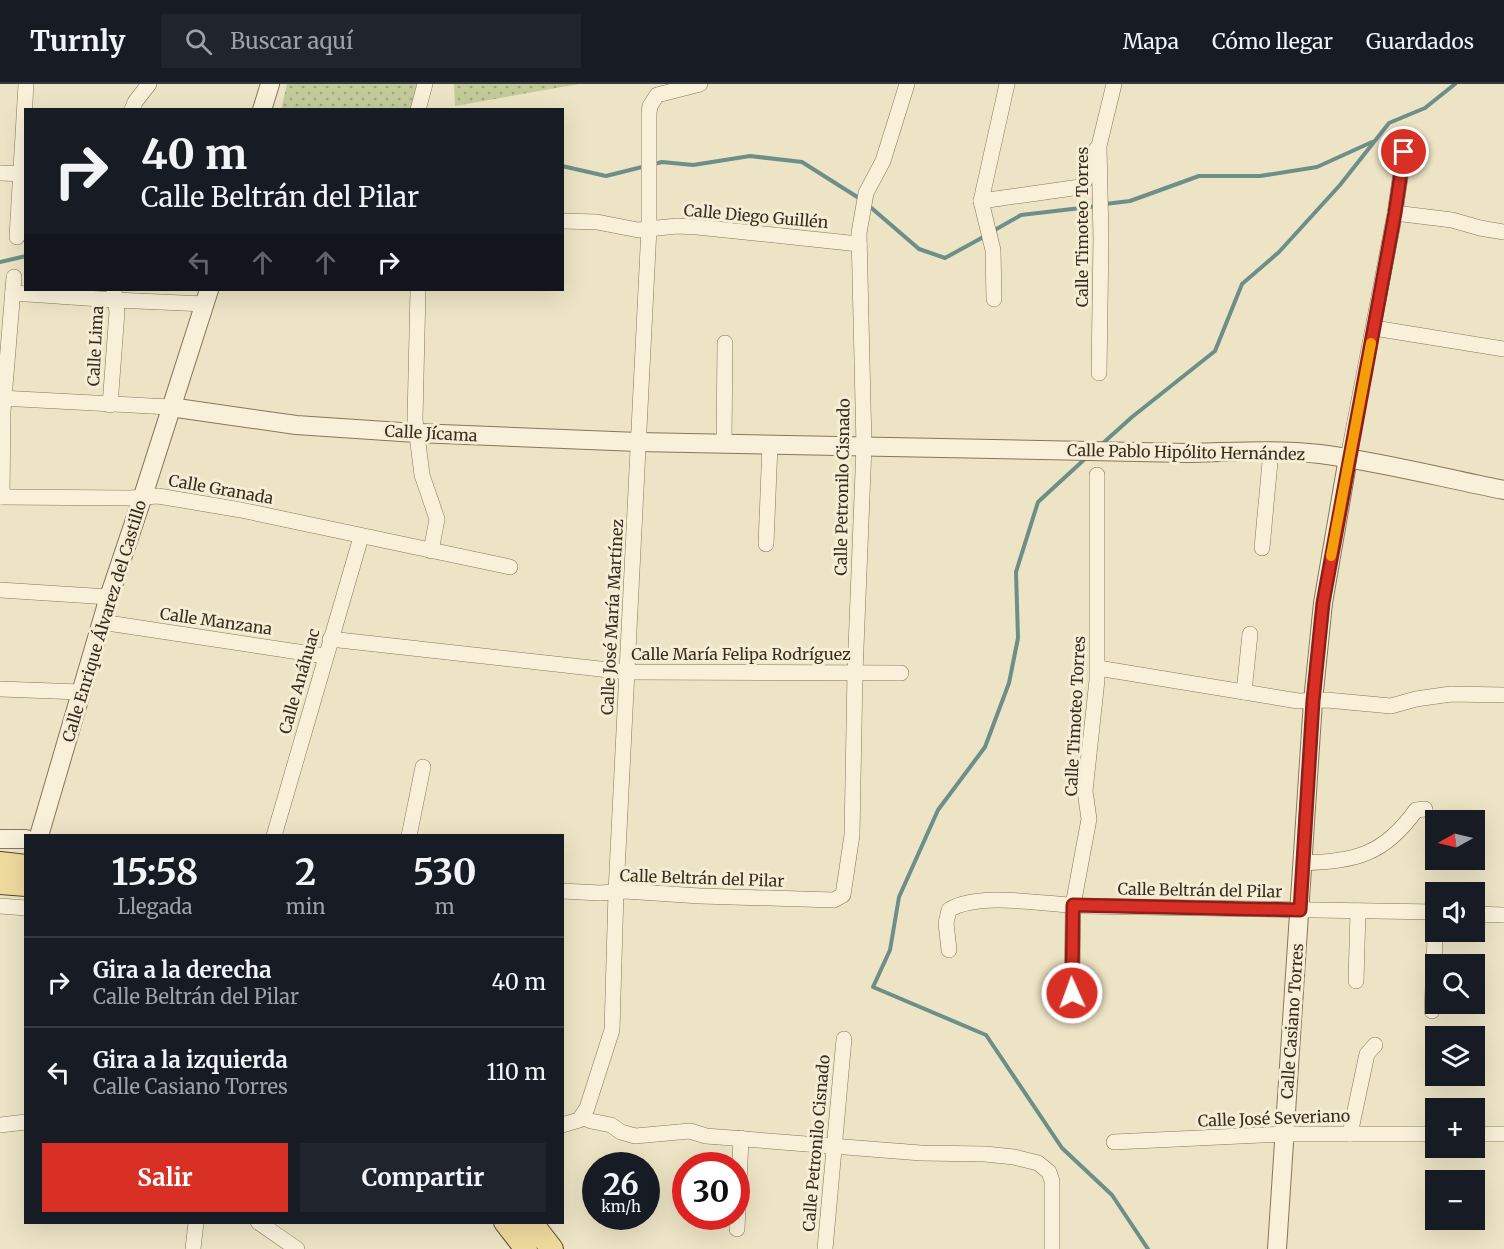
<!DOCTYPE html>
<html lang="es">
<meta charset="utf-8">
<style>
body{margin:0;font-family:Merriweather,serif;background:#20242c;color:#f1f3f6;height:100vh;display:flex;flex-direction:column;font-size:22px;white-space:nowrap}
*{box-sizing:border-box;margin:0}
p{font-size:20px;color:#9ea1a6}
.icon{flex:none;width:33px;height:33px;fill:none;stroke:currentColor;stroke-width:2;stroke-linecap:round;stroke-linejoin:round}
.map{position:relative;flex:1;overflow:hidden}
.side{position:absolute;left:24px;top:750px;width:540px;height:390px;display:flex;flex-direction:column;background:#171b24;border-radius:0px;box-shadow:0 6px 24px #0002}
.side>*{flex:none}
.top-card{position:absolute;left:24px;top:24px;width:540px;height:183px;border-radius:0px;box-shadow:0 6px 24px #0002;background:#171b24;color:#f1f3f6;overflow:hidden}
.needle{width:39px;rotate:262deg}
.controls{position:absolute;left:1425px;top:726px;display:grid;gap:12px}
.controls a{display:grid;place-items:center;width:60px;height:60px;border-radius:0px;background:#171b24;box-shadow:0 6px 24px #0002;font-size:30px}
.speed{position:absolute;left:582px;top:1068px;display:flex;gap:12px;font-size:30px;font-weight:700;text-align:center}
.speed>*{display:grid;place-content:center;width:78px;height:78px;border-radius:50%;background:#171b24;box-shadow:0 6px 24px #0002;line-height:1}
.speed small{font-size:15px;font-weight:400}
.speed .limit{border:9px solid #d22;background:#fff;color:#111}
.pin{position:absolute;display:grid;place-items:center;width:51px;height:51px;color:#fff;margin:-26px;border:3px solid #fff;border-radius:50%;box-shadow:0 2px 6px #0007}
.me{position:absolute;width:66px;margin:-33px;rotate:358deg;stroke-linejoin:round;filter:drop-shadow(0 0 4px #0008)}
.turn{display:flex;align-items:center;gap:21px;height:126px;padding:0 18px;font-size:27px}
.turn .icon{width:78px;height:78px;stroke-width:2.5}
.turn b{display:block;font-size:42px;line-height:51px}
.lanes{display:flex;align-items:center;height:57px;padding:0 18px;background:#0003;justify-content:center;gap:30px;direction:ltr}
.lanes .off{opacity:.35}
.eta{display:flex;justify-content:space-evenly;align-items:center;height:102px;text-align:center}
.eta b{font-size:36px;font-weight:700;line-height:42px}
.action{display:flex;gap:12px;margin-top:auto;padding:12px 18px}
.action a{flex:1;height:69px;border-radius:0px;background:#d93025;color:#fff;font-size:24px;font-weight:700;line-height:69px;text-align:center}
.action a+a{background:#20242c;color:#f1f3f6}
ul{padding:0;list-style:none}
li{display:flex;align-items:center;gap:18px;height:90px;padding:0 18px;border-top:2px solid #363941}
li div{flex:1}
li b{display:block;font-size:22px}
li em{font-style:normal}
header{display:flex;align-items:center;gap:36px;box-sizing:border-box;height:84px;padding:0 30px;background:#171b24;border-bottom:2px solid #363941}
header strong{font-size:28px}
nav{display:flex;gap:33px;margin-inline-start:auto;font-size:21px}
.search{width:420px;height:54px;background:#20242c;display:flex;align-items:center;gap:15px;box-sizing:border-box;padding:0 21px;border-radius:0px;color:#9ea1a6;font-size:22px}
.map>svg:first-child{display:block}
.grass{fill:url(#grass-dots)}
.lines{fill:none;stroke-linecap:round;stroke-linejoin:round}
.stream{stroke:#6d8f89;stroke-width:4}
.minor-casing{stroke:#88765b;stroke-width:16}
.tertiary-casing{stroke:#88765b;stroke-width:20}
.primary-casing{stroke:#56442f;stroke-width:24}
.minor{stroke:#f8f0d8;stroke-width:15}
.tertiary{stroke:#f8f0d8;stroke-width:18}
.primary{stroke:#f0db9e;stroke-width:22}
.route-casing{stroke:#8d1f18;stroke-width:15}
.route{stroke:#d93025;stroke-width:10}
.slow{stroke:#f59e0b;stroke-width:10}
.labels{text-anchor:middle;stroke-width:6;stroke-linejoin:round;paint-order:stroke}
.street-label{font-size:16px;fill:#392d1f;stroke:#f5edd5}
</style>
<header>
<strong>Turnly</strong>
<div class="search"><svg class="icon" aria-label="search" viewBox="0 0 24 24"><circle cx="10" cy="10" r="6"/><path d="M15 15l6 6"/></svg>Buscar aquí</div>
<nav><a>Mapa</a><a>Cómo llegar</a><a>Guardados</a></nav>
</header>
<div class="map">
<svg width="1504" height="1165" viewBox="0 0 1504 1165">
<defs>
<pattern id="grass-dots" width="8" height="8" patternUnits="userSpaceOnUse" patternTransform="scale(1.5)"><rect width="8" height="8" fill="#c3cc99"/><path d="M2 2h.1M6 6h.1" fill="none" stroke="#9fa67c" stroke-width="1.8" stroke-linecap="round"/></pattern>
</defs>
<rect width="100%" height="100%" fill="#ede4c5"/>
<!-- grass -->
<g class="grass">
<path d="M287,0h131l-7,25 -130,1z"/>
<path d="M454,0h125l-124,22z"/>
</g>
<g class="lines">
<!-- stream -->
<g class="stream">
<path d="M654,80l8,-2 31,3 57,-9 52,6 60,38"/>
<path d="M562,82l44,10 40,-10"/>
<path d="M1105,120l25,-3 69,-25h61l57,-9 55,-25"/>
<path d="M868,121l51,44 26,9 42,-23"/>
<path d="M993,147l28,-16 77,-9"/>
<path d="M0,178l26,-6"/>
<path d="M1102,360l30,-27 83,-66 27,-67 37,-32 61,-67 49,-62 36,-15 30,-24"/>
<path d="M1087,373l-49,45 -22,70 2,66 -9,45 -24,64 -47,63 -39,87 -9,53 -17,37 113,48 76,113 50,47 36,54"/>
</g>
<defs>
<g id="minor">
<path d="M132,26l3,-8 14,-18"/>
<path d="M418,26l7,-26"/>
<path d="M0,89l26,1"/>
<path d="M981,117l99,-14c11,-9 7,-27 17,-39"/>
<path d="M1395,129l57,7 28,8 24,4"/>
<path d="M562,137l35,1 41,8 39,-4 20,1 162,17"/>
<path d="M17,153l9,-153"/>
<path d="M418,206l-3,129 7,56 15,44 -6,32"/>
<path d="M13,209l102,7 90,4"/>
<path d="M994,215l-1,-49 -12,-49 26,-117"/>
<path d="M1374,244l130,21"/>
<path d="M1099,289l2,-135 -2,-92 15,-62"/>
<path d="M0,314l170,9"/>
<path d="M110,321l7,-93 -3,-21"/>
<path d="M724,359l1,-100"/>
<path d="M1348,374l47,-245 9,-61"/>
<path d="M0,413l130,1 28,-2 83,14 269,57"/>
<path d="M2,413l1,-86 11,-134"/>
<path d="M766,460l4,-99"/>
<path d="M1262,464l9,-97"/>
<path d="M0,506l109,7"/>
<path d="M101,538l224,34"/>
<path d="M330,555l297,33 274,1"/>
<path d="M1098,584l200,33 29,-1 64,6 25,-7 35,-5 53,1"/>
<path d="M0,605l81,3"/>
<path d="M1244,608l6,-58"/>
<path d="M274,752l87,-299"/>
<path d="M409,752l14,-69"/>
<path d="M1303,779c53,-2 81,-8 113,-53l9,-1"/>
<path d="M562,807l38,2 25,-2 75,5 134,4 9,-5 9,-60 3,-162 9,-227 -5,-213 7,-40 17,-32 24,-77"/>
<path d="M0,822l26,2"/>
<path d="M1474,830l30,1"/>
<path d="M949,866l-3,-27 3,-13c31,-19 99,-5 135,-4 117,2 234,4 352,6"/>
<path d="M1356,897l2,-70"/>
<path d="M1072,909l1,-88 16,-86 -4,-28 12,-111v-205"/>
<path d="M1432,927l4,-97"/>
<path d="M582,1033l9,4 20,4 10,7 14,4 55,-5 16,5 215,17 64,1 29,3 24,6 11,9 3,9v68"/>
<path d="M0,1041l26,-3"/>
<path d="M562,1041l17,-5 8,-12 25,-78 4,-138 33,-664v-115l1,-7 7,-11 43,-11"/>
<path d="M1350,1050l17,-80 8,-9"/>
<path d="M1474,1050h30"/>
<path d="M1114,1058l170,-8h152"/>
<path d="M258,1138l39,27"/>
<path d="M737,1145l4,-91"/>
<path d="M193,1165l3,-27"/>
<path d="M825,1165l19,-210"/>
</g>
<g id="tertiary">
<path d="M262,26l8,-26"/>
<path d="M170,323l126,18 120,8 222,9 549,11c44,-1 89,-4 133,1 62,8 123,24 184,36"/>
<path d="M39,752l70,-239 34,-101 66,-206"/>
<path d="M0,755h26"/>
<path d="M1277,1165l36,-548 10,-98 25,-145"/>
</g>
<g id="primary">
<path d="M0,779l26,3"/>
<path d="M0,799l26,2"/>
<path d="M505,1138l21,27"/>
<path d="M531,1138l21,27"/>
</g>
</defs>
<!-- minor casing -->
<use href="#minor" class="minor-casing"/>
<!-- tertiary casing -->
<use href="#tertiary" class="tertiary-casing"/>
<!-- primary casing -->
<use href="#primary" class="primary-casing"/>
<!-- minor -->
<use href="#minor" class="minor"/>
<!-- tertiary -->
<use href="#tertiary" class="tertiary"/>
<!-- primary -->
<use href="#primary" class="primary"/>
</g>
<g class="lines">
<defs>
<path id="route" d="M1072,909l1,-88 227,5 13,-209 10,-98 72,-390 9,-61"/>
</defs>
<!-- route casing -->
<use href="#route" class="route-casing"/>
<!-- route -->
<use href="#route" class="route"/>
<!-- slow -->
<path class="slow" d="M1331,472l40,-213"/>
</g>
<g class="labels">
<!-- street labels -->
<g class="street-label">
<text transform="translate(756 132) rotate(5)" y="6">Calle Diego Guillén</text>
<text transform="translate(1082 143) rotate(-90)" y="6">Calle Timoteo Torres</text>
<text transform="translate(95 262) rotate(-87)" y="6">Calle Lima</text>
<text transform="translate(431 349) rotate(3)" y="6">Calle Jícama</text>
<text transform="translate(1186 368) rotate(1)" y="6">Calle Pablo Hipólito Hernández</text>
<text transform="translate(842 403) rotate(-89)" y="6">Calle Petronilo Cisnado</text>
<text transform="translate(221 405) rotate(10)" y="6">Calle Granada</text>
<text transform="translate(612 533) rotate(-87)" y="6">Calle José María Martínez</text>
<text transform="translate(104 537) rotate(-73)" y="6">Calle Enrique Álvarez del Castillo</text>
<text transform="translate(216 537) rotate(8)" y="6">Calle Manzana</text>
<text x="741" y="576">Calle María Felipa Rodríguez</text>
<text transform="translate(299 597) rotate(-74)" y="6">Calle Anáhuac</text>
<text transform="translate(1075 632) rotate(-87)" y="6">Calle Timoteo Torres</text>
<text transform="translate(702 794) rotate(2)" y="6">Calle Beltrán del Pilar</text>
<text transform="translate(1200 806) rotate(1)" y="6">Calle Beltrán del Pilar</text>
<text transform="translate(1292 937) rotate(-86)" y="6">Calle Casiano Torres</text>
<text transform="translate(1274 1034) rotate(-2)" y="6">Calle José Severiano</text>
<text transform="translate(816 1059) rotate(-85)" y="6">Calle Petronilo Cisnado</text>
</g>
</g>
</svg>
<div class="controls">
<a><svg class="needle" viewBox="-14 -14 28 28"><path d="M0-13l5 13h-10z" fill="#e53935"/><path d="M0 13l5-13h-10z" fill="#9ea1a6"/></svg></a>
<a><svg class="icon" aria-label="sound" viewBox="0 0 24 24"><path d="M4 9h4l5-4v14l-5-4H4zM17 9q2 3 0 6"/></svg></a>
<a><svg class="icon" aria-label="search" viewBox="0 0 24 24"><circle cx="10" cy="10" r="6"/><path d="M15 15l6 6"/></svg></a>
<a><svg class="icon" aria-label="layers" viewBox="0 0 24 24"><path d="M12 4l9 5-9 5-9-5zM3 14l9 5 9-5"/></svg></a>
<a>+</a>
<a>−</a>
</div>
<div class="speed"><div>26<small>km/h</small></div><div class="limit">30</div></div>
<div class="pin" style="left:1404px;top:68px;background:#d93025"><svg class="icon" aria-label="arrive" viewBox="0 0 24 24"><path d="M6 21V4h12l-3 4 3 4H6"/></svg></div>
<svg class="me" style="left:1072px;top:909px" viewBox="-20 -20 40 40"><circle r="17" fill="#d93025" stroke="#fff" stroke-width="3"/><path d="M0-11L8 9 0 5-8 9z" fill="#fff"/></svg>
<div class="top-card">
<div class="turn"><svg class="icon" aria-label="right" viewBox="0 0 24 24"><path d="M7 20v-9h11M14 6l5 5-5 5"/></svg><div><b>40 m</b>Calle Beltrán del Pilar</div></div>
<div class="lanes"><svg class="icon off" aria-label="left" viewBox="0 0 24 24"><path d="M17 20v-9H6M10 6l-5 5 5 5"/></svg><svg class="icon off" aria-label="ahead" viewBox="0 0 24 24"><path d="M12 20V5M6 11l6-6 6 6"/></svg><svg class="icon off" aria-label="ahead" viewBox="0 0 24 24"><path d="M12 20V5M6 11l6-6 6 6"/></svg><svg class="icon" aria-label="right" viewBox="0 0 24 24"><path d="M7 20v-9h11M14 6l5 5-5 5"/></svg></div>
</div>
<section class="side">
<div class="eta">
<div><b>15:58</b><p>Llegada</p></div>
<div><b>2</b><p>min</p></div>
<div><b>530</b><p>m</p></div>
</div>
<ul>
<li><svg class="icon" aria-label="right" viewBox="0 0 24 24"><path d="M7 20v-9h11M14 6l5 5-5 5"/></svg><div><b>Gira a la derecha</b><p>Calle Beltrán del Pilar</p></div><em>40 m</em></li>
<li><svg class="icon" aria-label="left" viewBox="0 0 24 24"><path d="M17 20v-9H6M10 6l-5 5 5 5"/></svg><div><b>Gira a la izquierda</b><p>Calle Casiano Torres</p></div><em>110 m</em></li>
</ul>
<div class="action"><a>Salir</a><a>Compartir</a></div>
</section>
</div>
